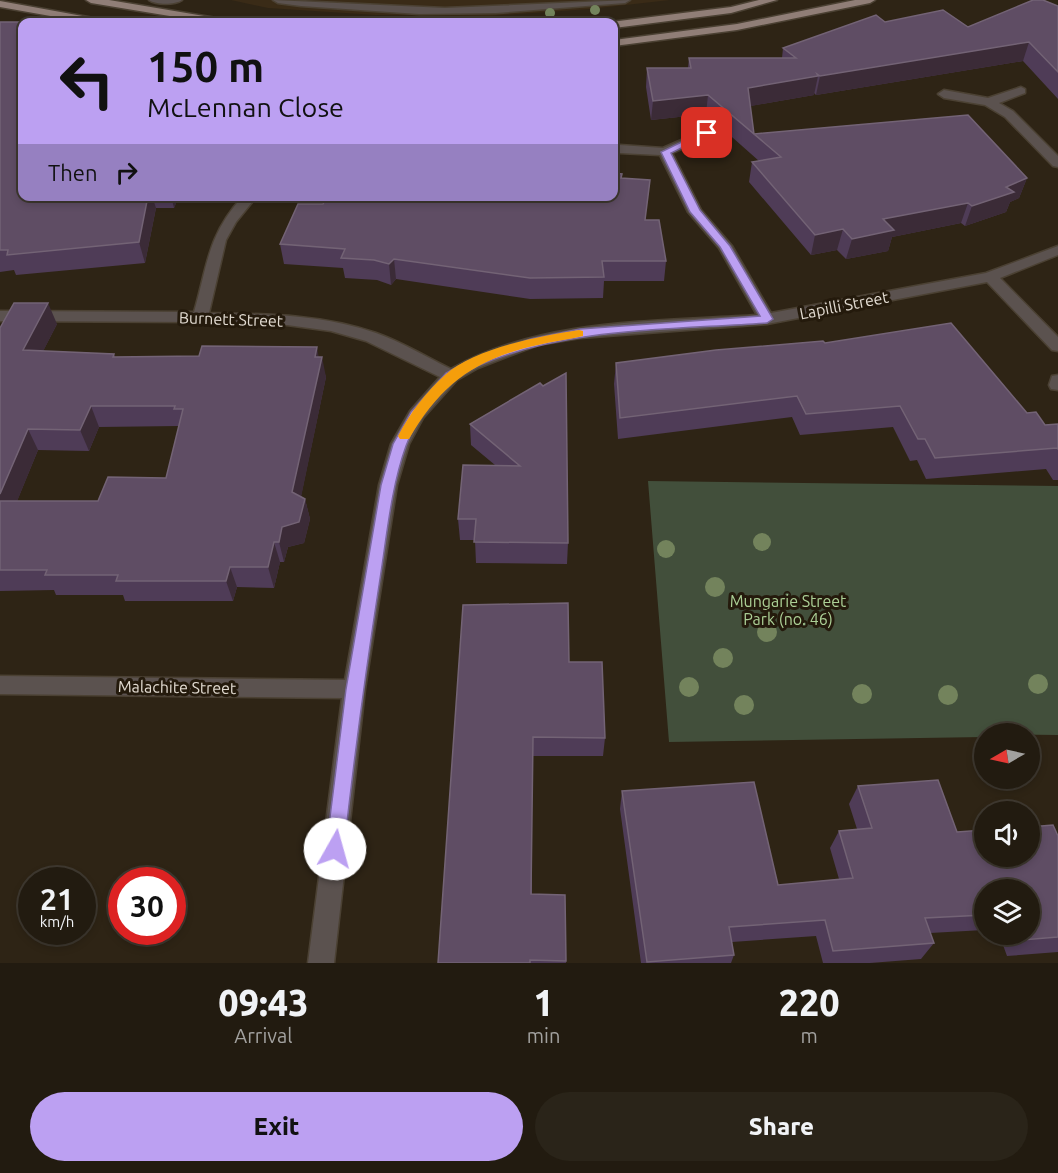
<!DOCTYPE html>
<style>
body{margin:0;font-family:Ubuntu,sans-serif;background:#2a2419;color:#f1f3f6;height:100vh;display:flex;flex-direction:column;font-size:22px;white-space:nowrap}
*{box-sizing:border-box;margin:0}
p{font-size:20px;color:#a2a19f}
.icon{flex:none;width:33px;height:33px;fill:none;stroke:currentColor;stroke-width:2;stroke-linecap:round;stroke-linejoin:round}
.map{position:relative;height:963px;overflow:hidden}
.side{display:flex;flex-direction:column;background:#221b10;flex:1}
.side>*{flex:none}
.guide{position:absolute;left:18px;top:18px;width:600px;height:183px;border-radius:12px;box-shadow:0 3px 9px #0003,0 0 0 2px #3f3930;background:#bca0f2;color:#111;overflow:hidden}
.needle{width:39px;rotate:261deg}
.tools{position:absolute;left:974px;top:723px;display:grid;gap:12px}
.tools a{display:grid;place-items:center;width:66px;height:66px;border-radius:50%;background:#221b10;box-shadow:0 3px 9px #0003,0 0 0 2px #3f3930;font-size:30px}
.speed{position:absolute;left:18px;top:867px;display:flex;gap:12px;font-size:30px;font-weight:700;text-align:center}
.speed>*{display:grid;place-content:center;width:78px;height:78px;border-radius:50%;background:#221b10;box-shadow:0 3px 9px #0003,0 0 0 2px #3f3930;line-height:1}
.speed small{font-size:15px;font-weight:400}
.speed .limit{border:9px solid #d22;background:#fff;color:#111}
.pin{position:absolute;display:grid;place-items:center;width:51px;height:51px;color:#fff;margin:-26px;border-radius:12px;box-shadow:0 3px 9px #0006}
.me{position:absolute;width:66px;margin:-33px;rotate:7deg;stroke-linejoin:round;filter:drop-shadow(0 0 4px #0008)}
.turn{display:flex;align-items:center;gap:21px;height:126px;padding:0 30px;font-size:27px}
.turn .icon{width:78px;height:78px;stroke-width:2.5}
.turn b{display:block;font-size:42px;line-height:51px}
.then{display:flex;align-items:center;height:57px;padding:0 30px;background:#0003;gap:12px;font-size:22px}
.eta{display:flex;justify-content:space-evenly;align-items:center;height:102px;text-align:center}
.eta b{font-size:36px;font-weight:800;line-height:42px}
.button{display:flex;gap:12px;margin-top:auto;padding:12px 30px}
.button a{flex:1;height:69px;border-radius:36px;background:#bca0f2;color:#111;font-size:24px;font-weight:800;line-height:69px;text-align:center}
.button a+a{background:#2a2419;color:#f1f3f6}
.map>svg:first-child{display:block}
.built{fill:#3a2b17}
.green{fill:#424f3b}
.lines{fill:none;stroke-linecap:round;stroke-linejoin:round}
.lane-casing{stroke:#4b4133;stroke-width:3}
.street-casing{stroke:#4b4133;stroke-width:3}
.primary-casing{stroke:#4b4133;stroke-width:3}
.lane{fill:#5b524f;fill-rule:evenodd}
.street{fill:#5b524f;fill-rule:evenodd}
.primary{fill:#907e77;fill-rule:evenodd}
.tree{fill:#73835c}
.wall{fill:#4f3c57;fill-rule:evenodd}
.shaded-wall{fill:#3b2b37}
.building{fill:#5f4d64;stroke:#736375;stroke-width:1.5}
.route{fill:#bca0f2;stroke:#7a689d;stroke-width:1.5}
.slow{fill:#f59e0b}
.labels{text-anchor:middle;stroke-width:6;stroke-linejoin:round;paint-order:stroke}
.street-label{font-size:16px;fill:#e1dad0;stroke:#241a0c}
.park-label{font-size:16px;fill:#acd096;stroke:#241a0c}
</style>
<div class="map">
<svg width="1058" height="963" viewBox="0 0 1058 963">
<rect width="100%" height="100%" fill="#2e2415"/>
<!-- built -->
<path class="built" d="M231,0h439l-80,9 -101,7 -113,-1 -108,-7z"/>
<!-- green -->
<path class="green" d="M648,481l410,5v249l-74,-1v3l-315,5z"/>
<g class="lines">
<defs>
<g id="lane">
<path d="M149,0h33c-7,5 -26,5 -33,0z"/>
<path d="M273,0l172,8 185,-8 -5,3 -129,10 -77,1 -118,-8 -23,-3z"/>
</g>
<g id="street">
<path d="M1021,87l4,2v4l-26,10 14,8 45,45v11l-5,-1 -48,-49 -20,-12 -41,-7 -6,-4 6,-4 44,8z"/>
<path d="M707,129l4,1 2,3 -2,3 -39,17 29,57 31,36 39,67 215,-40 72,-27v9l-58,23 58,59v14l-6,-1 -65,-68 -220,42 -187,14 -42,7 -60,23 -21,12 -34,38 -14,26 -12,41 -32,204 -31,274h-26l34,-265 -342,-4v-18l345,4 34,-195 12,-41 19,-33 30,-34 -74,-36 -35,-10 -44,-6 -87,-3 -200,-1v-10l194,1c14,-48 13,-76 49,-116h14l-21,26 -10,18 -17,73c56,1 113,1 167,20 26,9 50,24 75,36 90,-51 205,-47 306,-54l-38,-67 -31,-36 -28,-57 -40,-2 -6,-4 6,-4 43,3z"/>
<path d="M1058,375v15l-7,-1 -2,-4 3,-9z"/>
</g>
<g id="primary">
<path d="M86,0h23l113,19 5,3h-21l-115,-19z"/>
<path d="M759,0h18l-46,13 -117,15v-6h-3l120,-15z"/>
<path d="M855,0h20l-5,3 -133,27 -123,16v-6l123,-16z"/>
<path d="M0,1l99,18 5,3h-20l-84,-15z"/>
</g>
</defs>
<!-- lane casing -->
<use href="#lane" class="lane-casing"/>
<!-- street casing -->
<use href="#street" class="street-casing"/>
<!-- primary casing -->
<use href="#primary" class="primary-casing"/>
<!-- lane -->
<use href="#lane" class="lane"/>
<!-- street -->
<use href="#street" class="street"/>
<!-- primary -->
<use href="#primary" class="primary"/>
</g>
<!-- trees -->
<g class="tree">
<circle cx="595" cy="10" r="5"/>
<circle cx="550" cy="13" r="5"/>
<circle cx="762" cy="542" r="9"/>
<circle cx="666" cy="549" r="9"/>
<circle cx="715" cy="587" r="10"/>
<circle cx="767" cy="632" r="10"/>
<circle cx="723" cy="658" r="10"/>
<circle cx="1038" cy="684" r="10"/>
<circle cx="689" cy="687" r="10"/>
<circle cx="862" cy="694" r="10"/>
<circle cx="948" cy="695" r="10"/>
<circle cx="744" cy="705" r="10"/>
</g>
<!-- wall -->
<g class="wall">
<path d="M1058,6v93l-35,-38 -207,34 -2,-2v2l-64,11 4,28 273,44 -8,20 -9,4 -4,10 -41,14 -4,-3 -69,14 -4,14 -42,8 -9,-9 -26,5 -62,-73 3,-20 7,-1 -53,-47 -55,6 -5,-33 1,-19h41l1,-10h93l1,-10 102,-26 83,5z"/>
<path d="M0,22h44h-22v174h157l-5,12h-18l-11,55 -129,12 -2,-5 -14,2z"/>
<path d="M650,180l-5,40 21,41 -2,20h-60l-1,17 -73,1 -134,-20 -5,6 -14,-5 -32,-2 -2,-10 -59,-4 -4,-20 43,-40z"/>
<path d="M57,324l-14,27 71,3 1,3h204l7,20 -25,119 4,3 5,20 -6,24 -16,4 -4,15h-4l-6,26 -37,-1 -4,14h-108l-2,-6h-67l-2,-5 -54,1v-263zM179,426l-13,52 -68,23h-81l21,-51 51,1 10,-24z"/>
<path d="M825,343l220,82 13,-1v56h-5l-7,-11 -120,10 -9,-19 -7,1 -17,-34 -93,8 -8,-18 -174,22 -4,-55 2,-21z"/>
<path d="M540,383l28,160 -1,21 -91,-1 -1,-23h-15l-2,-21 37,-54 -24,-20 -1,-21z"/>
<path d="M568,603l1,59 36,76 -2,18h-71v138l33,1 1,68h-128z"/>
<path d="M858,786l99,46 101,4v116l-51,4 -8,-22h30v-44h-45v40l-54,3 4,10 -13,16 -51,4h-47l-7,-27 -84,6 2,13 -3,8h-90l-21,-154 2,-18 156,94 61,-6 -9,-31 9,-17 18,-2 -8,-25z"/>
</g>
<!-- shaded-wall -->
<g class="shaded-wall">
<path d="M1029,42l-6,19 -207,34 4,-19z"/>
<path d="M818,76l-4,19 -69,12 3,-19z"/>
<path d="M708,95l-2,19 -55,6 2,-19z"/>
<path d="M1027,178l-8,20 -9,4 -4,10 -41,14 7,-20 34,-19z"/>
<path d="M148,196h4l4,12 -11,55 -6,-21z"/>
<path d="M171,196h8l-5,12z"/>
<path d="M968,203l-7,20 -69,14 -4,14 -42,8 6,-20 31,-20z"/>
<path d="M843,229l-6,21 -26,5 4,-20z"/>
<path d="M394,259l2,20 -5,6 -2,-21z"/>
<path d="M48,303l9,21 -24,47 -10,-21z"/>
<path d="M317,347l3,17 2,-7 4,20 -28,135 -6,-20z"/>
<path d="M91,406l8,21 -10,24 -9,-21z"/>
<path d="M28,429l10,21 -29,71 -9,-15v-12z"/>
<path d="M305,499l5,20 -6,24 -16,4 -4,15 -5,-20 3,-15z"/>
<path d="M274,542l6,20 -6,26 -6,-21z"/>
<path d="M230,567l7,20 -4,14 -7,-20z"/>
</g>
<!-- building -->
<g class="building">
<path d="M1033,0h10l15,6v66l-29,-30 -209,34 -3,-2 1,2 -70,12 6,46 214,-19 59,63 -21,9 8,5 -42,14 -4,-3 -85,16 11,11 -42,9 -9,-10 -28,6 -63,-73 29,-5 -73,-62 -55,6 -6,-33h44l-2,-10h107l-13,-10 93,-33 9,7 58,-12 25,17z"/>
<path d="M0,22h43h-21v174h126l-9,46 -132,13 1,-5h-8z"/>
<path d="M614,173l8,1 -1,4 29,2 -5,40h14l7,41h-64l2,16 -74,1 -136,-19 -5,5 -15,-4 -33,-2 4,-9 -65,-5 18,-40h25l4,-8h287z"/>
<path d="M14,303h34l-25,47 91,4 -1,3 86,-1 3,-10 115,1 -2,10h7l-30,135 13,7 -6,23 -17,5 -3,15h-5l-6,25h-38l-4,14h-110l2,-6h-73l2,-5h-47v-69h98l10,-24 58,1 17,-69h-9l1,-3h-84l-11,24 -52,-1 -28,65v-166z"/>
<path d="M951,323l76,90 9,-1 9,13 13,-1v25l-1,-1 -122,10 -10,-19h-7l-18,-33 -94,8 -9,-18 -177,22 -4,-55 100,-13 107,-9 2,2z"/>
<path d="M566,373l2,170 -94,-1 2,-23h-18l5,-54 57,1 -50,-42 70,-41 3,3z"/>
<path d="M568,603l1,59h33l3,76 -72,-1 -2,157 34,1 1,66 -36,-1v3h-92l25,-358z"/>
<path d="M938,780l19,52 27,-2v26h45v-29l24,-2 5,11v101l-36,3 -2,-6h9v-44h-45v25l-59,3 9,25 -101,8 -8,-31 -96,7 5,28 -87,7 -25,-171 132,-9 24,103 75,-7 -14,-47 33,-3 -14,-42z"/>
</g>
<!-- route -->
<path class="route" d="M704,131l8,2 -41,20 29,57 30,36 43,73 -6,4c-96,7 -200,4 -290,43 -28,13 -61,50 -71,80 -15,42 -19,89 -26,133 -14,90 -26,179 -36,270l-3,6 -6,3 -7,-3 -2,-6 20,-160 35,-204 12,-41 18,-32 35,-39 22,-12 63,-22 49,-10 180,-13 -40,-69 -30,-35 -29,-60z"/>
<!-- slow -->
<path class="slow" d="M579,330l4,1v5c-15,4 -30,5 -45,9 -63,14 -97,39 -129,94h-9l-2,-3c12,-23 28,-44 47,-61 29,-27 96,-39 134,-45z"/>
<g class="labels">
<!-- street labels -->
<g class="street-label">
<text transform="translate(844 305) rotate(-11)" y="6">Lapilli Street</text>
<text transform="translate(231 319) rotate(2)" y="6">Burnett Street</text>
<text transform="translate(177 687) rotate(1)" y="6">Malachite Street</text>
</g>
<!-- park labels -->
<g class="park-label">
<text x="788" y="607">Mungarie Street<tspan x="788" dy="18">Park (no. 46)</tspan></text>
</g>
</g>
</svg>
<div class="tools">
<a><svg class="needle" viewBox="-14 -14 28 28"><path d="M0-13l5 13h-10z" fill="#e53935"/><path d="M0 13l5-13h-10z" fill="#a2a19f"/></svg></a>
<a><svg class="icon" aria-label="sound" viewBox="0 0 24 24"><path d="M4 9h4l5-4v14l-5-4H4zM17 9q2 3 0 6"/></svg></a>
<a><svg class="icon" aria-label="layers" viewBox="0 0 24 24"><path d="M12 4l9 5-9 5-9-5zM3 14l9 5 9-5"/></svg></a>
</div>
<div class="speed"><div>21<small>km/h</small></div><div class="limit">30</div></div>
<div class="pin" style="left:707px;top:133px;background:#d93025"><svg class="icon" aria-label="arrive" viewBox="0 0 24 24"><path d="M6 21V4h12l-3 4 3 4H6"/></svg></div>
<svg class="me" style="left:335px;top:849px" viewBox="-20 -20 40 40"><circle r="19" fill="#fff"/><path d="M0-13L10 11 0 6-10 11z" fill="#bca0f2"/></svg>
<div class="guide">
<div class="turn"><svg class="icon" aria-label="left" viewBox="0 0 24 24"><path d="M17 20v-9H6M10 6l-5 5 5 5"/></svg><div><b>150 m</b>McLennan Close</div></div>
<div class="then">Then<svg class="icon" aria-label="right" viewBox="0 0 24 24"><path d="M7 20v-9h11M14 6l5 5-5 5"/></svg></div>
</div>
</div>
<section class="side">
<div class="eta">
<div><b>09:43</b><p>Arrival</p></div>
<div><b>1</b><p>min</p></div>
<div><b>220</b><p>m</p></div>
</div>
<div class="button"><a>Exit</a><a>Share</a></div>
</section>
